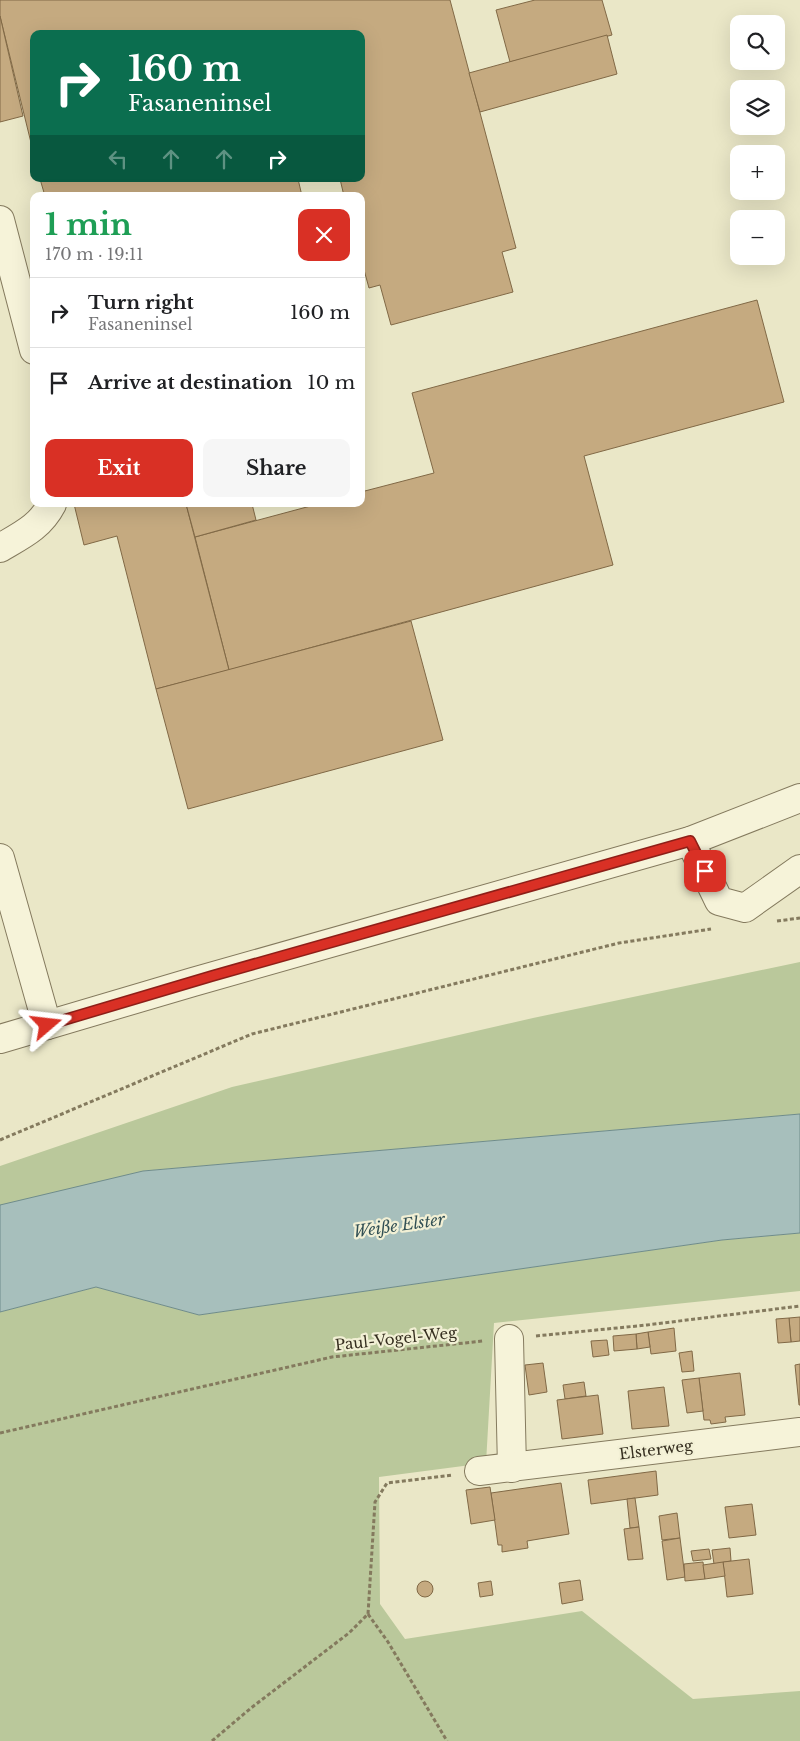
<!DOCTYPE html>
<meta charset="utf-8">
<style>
body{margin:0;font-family:"Libre Baskerville",serif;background:#f6f6f6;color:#202124;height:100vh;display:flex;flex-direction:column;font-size:19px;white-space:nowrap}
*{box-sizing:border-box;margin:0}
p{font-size:16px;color:#757577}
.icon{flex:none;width:28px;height:28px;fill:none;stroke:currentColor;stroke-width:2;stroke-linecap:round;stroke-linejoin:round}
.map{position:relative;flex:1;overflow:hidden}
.side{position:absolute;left:30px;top:192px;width:335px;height:315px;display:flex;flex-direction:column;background:#fff;border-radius:10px;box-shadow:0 5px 20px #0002}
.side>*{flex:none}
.top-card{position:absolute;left:30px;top:30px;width:335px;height:152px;border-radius:10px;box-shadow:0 5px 20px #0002;background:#0b6e4f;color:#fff;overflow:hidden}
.fabs{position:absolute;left:730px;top:15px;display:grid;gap:10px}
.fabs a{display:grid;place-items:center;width:55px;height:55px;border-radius:10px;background:#fff;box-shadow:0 5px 20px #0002;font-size:25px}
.pin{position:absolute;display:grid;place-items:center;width:42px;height:42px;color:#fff;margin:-21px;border-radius:10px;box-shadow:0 2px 8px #0006}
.me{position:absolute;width:55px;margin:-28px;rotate:73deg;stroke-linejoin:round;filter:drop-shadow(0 0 4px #0008)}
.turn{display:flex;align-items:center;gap:18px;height:105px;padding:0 15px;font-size:22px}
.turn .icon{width:65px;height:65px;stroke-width:2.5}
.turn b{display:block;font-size:35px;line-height:42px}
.lanes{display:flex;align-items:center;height:48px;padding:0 15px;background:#0003;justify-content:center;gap:25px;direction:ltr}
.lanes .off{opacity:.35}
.round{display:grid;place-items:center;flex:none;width:52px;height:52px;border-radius:10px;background:#f6f6f6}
.overview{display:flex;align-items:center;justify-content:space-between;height:85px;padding:0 15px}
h1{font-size:30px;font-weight:700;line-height:38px;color:#1e9e55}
.primary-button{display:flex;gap:10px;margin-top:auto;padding:10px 15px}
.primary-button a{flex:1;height:58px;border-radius:10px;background:#d93025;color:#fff;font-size:20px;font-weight:700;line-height:58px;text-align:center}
.primary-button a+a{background:#f6f6f6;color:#202124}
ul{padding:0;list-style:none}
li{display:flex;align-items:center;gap:15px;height:70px;padding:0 15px;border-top:1px solid #e0e0e0}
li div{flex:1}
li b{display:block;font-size:19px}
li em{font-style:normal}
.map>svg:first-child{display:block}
.green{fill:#bac89b}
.water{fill:#a7bfbc;stroke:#6f8c8b}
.building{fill:#c5aa80;stroke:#816946}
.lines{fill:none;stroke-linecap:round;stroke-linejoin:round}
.minor-casing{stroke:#847a5e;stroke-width:30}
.path{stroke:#847a5e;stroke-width:3;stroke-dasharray:4 2.5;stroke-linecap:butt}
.minor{stroke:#f6f3d9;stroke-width:28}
.route-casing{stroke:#8d1f18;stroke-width:12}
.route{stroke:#d93025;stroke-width:9}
.labels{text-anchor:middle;stroke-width:4.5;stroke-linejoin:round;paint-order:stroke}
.street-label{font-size:15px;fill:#362f20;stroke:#f2f0d5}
.water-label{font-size:16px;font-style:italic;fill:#314f54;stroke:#f2f0d5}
</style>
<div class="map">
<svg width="800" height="1741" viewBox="0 0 800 1741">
<rect width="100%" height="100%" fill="#eae7c7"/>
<!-- green -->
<g class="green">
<path d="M800,962v152l-657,57 -143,39v-44l232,-79 301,-69z"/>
<path d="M800,1233v58l-306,32 -8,140 -107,14 1,127 25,35 177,-28 111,88 107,-8v50h-800v-429l96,-25 103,28 523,-75z"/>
</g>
<!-- water -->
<path class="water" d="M800,1114v119l-78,7 -523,75 -103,-28 -96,25v-107l143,-34z"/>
<!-- building -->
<g class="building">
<path d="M0,0h450l66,248 -14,4 11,40 -122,33 -11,-40 -11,3 -8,-29v-63h-17l-4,-17h21v-145h-327v121l-34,-139z"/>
<path d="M535,0h67l10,35 -102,27 -14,-52z"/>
<path d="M0,16l23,100 -23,6z"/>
<path d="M607,35l10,39 -137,38 -11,-39z"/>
<path d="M40,179h258l4,17h-257z"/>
<path d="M757,300l27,102 -200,54 29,109 -384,105 -34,-133 123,-33h43v-12l73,-19 -22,-80z"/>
<path d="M74,504h112l43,166 -73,19 -39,-153 -33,9z"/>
<path d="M186,504h66l4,16 -61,17z"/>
<path d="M411,621l32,119 -255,69 -32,-120z"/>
<path d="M800,1317v24l-9,1 -2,-24z"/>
<path d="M789,1318l2,24 -13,1 -2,-24z"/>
<path d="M674,1328l2,23 -25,3 -3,-22z"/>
<path d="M648,1332l2,15 -13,2 -1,-15z"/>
<path d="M636,1334l1,15 -23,2 -1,-15z"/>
<path d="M607,1340l2,15 -16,2 -2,-16z"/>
<path d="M692,1351l2,20 -12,1 -3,-19z"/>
<path d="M543,1363l4,29 -18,3 -4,-30z"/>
<path d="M800,1364v41h-1l-4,-40z"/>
<path d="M740,1373l5,42 -20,2 1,5 -15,2 -1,-4h-6l-5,-42z"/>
<path d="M699,1378l4,33 -16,2 -5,-33z"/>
<path d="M584,1382l2,14 -21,3 -2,-14z"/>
<path d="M664,1387l5,39 -37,3 -4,-38z"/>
<path d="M598,1395l5,39 -41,5 -5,-39z"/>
<path d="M656,1471l2,24 -67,9 -3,-24z"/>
<path d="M561,1483l8,51 -42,7 1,7 -26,4v-7h-4l-7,-52z"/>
<path d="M490,1487l5,33 -24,4 -5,-34z"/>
<path d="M635,1498l4,29 -9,1 -3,-29z"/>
<path d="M752,1504l4,31 -27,3 -4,-31z"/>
<path d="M677,1513l3,25 -18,2 -3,-24z"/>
<path d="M639,1527l4,32 -15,1 -4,-31z"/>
<path d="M680,1538l5,39 -18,3 -5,-39z"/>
<path d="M730,1548l1,13 -17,3 -2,-14z"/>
<path d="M709,1549l2,10 -18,2 -2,-10z"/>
<path d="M749,1559l4,35 -26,3 -4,-35z"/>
<path d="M703,1562l2,17 -20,2 -1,-17z"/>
<path d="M723,1562l2,14 -20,3 -2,-14z"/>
<path d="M580,1580l3,20 -21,4 -3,-21z"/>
<circle cx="425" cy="1589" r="8"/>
<path d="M491,1581l2,14 -13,2 -2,-14z"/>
</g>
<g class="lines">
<defs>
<g id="minor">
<path d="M0,220l34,130"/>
<path d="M0,548c22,-13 40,-21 52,-44"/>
<path d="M690,841l29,60 26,7 55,-39"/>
<path d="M0,858l47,167"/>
<path d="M0,1039l193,-57 497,-141 110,-43"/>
<path d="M509,1339l3,129"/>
<path d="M479,1471l321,-39"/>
</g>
</defs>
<!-- minor casing -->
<use href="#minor" class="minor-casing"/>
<!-- path -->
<g class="path">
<path d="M777,921l23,-3"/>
<path d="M0,1140l252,-106 367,-91 92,-14"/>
<path d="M536,1336l111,-11 153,-19"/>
<path d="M0,1433l332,-76 151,-16"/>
<path d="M368,1614l20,28 59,99"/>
<path d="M212,1741l39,-33 98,-75 19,-19 7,-112 12,-19 66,-8"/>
</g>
<!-- minor -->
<use href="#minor" class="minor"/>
</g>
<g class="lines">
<defs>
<path id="route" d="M47,1025l165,-49 478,-135 15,30"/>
</defs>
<!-- route casing -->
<use href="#route" class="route-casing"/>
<!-- route -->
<use href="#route" class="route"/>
</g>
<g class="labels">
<!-- street labels -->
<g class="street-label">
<text transform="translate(396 1339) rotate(-6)" y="5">Paul-Vogel-Weg</text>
<text transform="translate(656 1450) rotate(-7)" y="5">Elsterweg</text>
</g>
<!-- water labels -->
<g class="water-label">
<text transform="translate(399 1225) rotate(-8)" y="6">Weiße Elster</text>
</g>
</g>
</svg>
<div class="fabs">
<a><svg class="icon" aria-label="search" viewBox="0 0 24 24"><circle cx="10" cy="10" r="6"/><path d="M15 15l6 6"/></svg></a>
<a><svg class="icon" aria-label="layers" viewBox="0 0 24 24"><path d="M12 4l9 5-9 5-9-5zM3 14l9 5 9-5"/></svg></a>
<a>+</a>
<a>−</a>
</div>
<div class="pin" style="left:705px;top:871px;background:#d93025"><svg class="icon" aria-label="arrive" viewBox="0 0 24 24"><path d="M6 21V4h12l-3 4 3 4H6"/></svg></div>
<svg class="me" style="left:47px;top:1025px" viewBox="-20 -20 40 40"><path d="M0-17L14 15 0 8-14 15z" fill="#d93025" stroke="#fff" stroke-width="4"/></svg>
<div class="top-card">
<div class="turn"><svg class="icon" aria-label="right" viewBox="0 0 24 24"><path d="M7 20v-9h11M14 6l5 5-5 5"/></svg><div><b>160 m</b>Fasaneninsel</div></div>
<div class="lanes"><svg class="icon off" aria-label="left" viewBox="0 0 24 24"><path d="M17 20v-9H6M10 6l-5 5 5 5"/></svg><svg class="icon off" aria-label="ahead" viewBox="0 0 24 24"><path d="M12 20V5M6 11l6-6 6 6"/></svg><svg class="icon off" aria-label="ahead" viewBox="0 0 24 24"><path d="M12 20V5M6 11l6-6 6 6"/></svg><svg class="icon" aria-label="right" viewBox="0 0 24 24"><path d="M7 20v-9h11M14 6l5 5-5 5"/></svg></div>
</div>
<section class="side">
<div class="overview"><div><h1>1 min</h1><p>170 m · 19:11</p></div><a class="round" style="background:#d93025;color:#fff"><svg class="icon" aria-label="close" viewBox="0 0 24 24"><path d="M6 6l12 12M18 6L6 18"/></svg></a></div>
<ul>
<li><svg class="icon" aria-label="right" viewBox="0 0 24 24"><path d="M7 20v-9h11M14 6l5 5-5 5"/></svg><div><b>Turn right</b><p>Fasaneninsel</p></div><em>160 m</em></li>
<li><svg class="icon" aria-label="arrive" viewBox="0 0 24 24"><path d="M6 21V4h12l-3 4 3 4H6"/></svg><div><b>Arrive at destination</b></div><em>10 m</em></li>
</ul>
<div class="primary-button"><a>Exit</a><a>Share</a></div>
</section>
</div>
